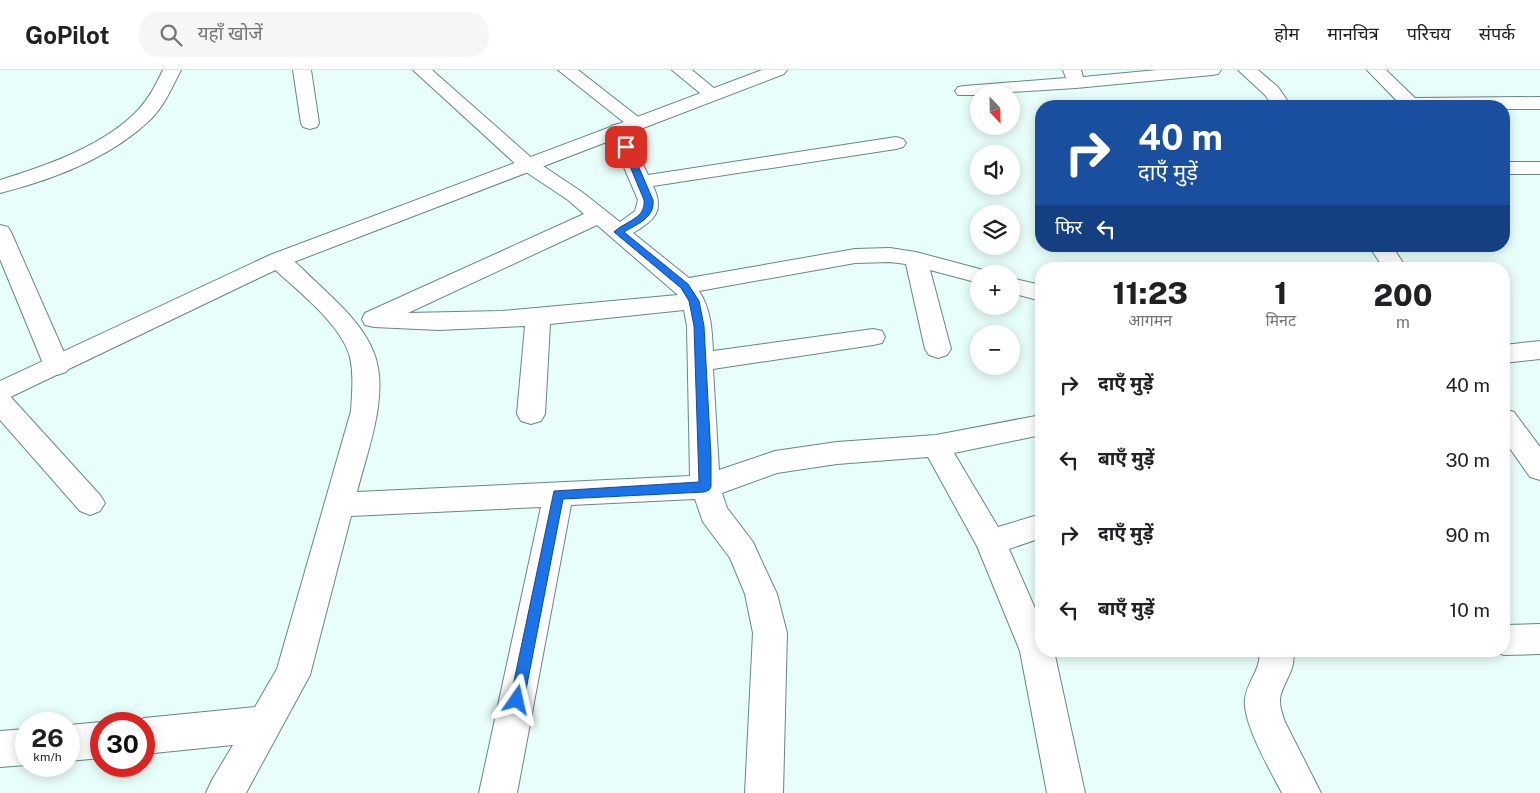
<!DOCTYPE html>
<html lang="hi">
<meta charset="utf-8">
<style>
body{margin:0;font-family:"Public Sans","Noto Sans Devanagari",sans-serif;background:#f6f6f6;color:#202124;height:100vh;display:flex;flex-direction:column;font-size:19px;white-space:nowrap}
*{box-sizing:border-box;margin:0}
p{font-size:16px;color:#757577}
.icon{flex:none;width:28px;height:28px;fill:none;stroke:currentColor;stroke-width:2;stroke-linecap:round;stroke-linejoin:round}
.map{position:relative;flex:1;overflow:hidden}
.details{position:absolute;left:1035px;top:192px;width:475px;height:395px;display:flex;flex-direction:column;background:#fff;border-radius:20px;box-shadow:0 2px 12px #0003}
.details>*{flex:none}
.banner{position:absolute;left:1035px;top:30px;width:475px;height:152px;border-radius:20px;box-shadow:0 2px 12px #0003;background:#1a4fa0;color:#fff;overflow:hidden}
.needle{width:32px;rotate:158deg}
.buttons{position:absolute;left:970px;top:15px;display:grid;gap:10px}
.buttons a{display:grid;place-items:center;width:50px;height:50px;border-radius:50%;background:#fff;box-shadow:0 2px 12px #0003;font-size:25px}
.speed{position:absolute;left:15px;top:642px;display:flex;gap:10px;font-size:25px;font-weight:700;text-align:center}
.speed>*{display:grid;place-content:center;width:65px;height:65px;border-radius:50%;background:#fff;box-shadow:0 2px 12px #0003;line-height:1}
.speed small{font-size:12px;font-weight:400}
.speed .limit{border:8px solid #d22;background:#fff;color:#111}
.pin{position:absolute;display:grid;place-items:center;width:42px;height:42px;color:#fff;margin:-21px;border-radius:10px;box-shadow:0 2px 8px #0006}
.me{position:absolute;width:55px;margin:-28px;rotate:11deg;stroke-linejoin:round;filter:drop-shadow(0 0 4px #0008)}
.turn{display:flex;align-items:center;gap:18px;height:105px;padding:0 20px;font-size:22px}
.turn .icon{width:65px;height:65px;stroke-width:2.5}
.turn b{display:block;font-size:35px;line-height:42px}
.then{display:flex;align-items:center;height:48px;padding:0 20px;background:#0003;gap:10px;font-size:19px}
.eta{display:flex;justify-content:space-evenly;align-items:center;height:85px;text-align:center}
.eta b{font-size:30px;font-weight:800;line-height:35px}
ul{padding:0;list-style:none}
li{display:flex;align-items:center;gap:15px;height:75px;padding:0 20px}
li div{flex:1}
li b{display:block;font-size:19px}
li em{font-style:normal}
header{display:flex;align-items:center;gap:30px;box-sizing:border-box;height:70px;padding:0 25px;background:#fff;border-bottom:1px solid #e0e0e0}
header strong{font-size:24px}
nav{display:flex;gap:28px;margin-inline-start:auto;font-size:18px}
.search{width:350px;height:45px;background:#f6f6f6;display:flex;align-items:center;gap:12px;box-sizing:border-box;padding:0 18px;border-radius:20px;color:#757577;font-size:19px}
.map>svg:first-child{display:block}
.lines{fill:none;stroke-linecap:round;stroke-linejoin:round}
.minor-casing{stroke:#658883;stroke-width:2}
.tertiary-casing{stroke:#658883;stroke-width:2}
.minor{fill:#fff;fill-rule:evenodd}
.tertiary{fill:#fff;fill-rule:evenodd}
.route{fill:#1a73e8;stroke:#114b97}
</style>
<header>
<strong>GoPilot</strong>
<div class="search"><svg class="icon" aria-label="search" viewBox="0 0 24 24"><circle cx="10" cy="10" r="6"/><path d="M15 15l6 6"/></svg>यहाँ खोजें</div>
<nav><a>होम</a><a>मानचित्र</a><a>परिचय</a><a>संपर्क</a></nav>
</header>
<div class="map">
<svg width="1540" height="723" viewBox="0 0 1540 723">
<rect width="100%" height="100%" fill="#e8fefa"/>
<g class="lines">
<defs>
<g id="minor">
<path d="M163,0h18c-9,17 -16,35 -30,49 -39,38 -99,61 -151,74v-13c46,-14 106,-35 139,-71 11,-12 17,-25 24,-39z"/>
<path d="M293,0h18l8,53 -2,4 -7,2 -7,-2 -2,-4z"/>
<path d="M413,0h19l102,90 48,32 38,30 15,-11 3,-11 -30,-70 3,-4 7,-2 7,2 23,49 248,-38 7,2 3,4 -3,4 -7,2 -243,37c12,25 2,34 -20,47l56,45 166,-29 35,-1 26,4 71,19 2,3h-10v9l-49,-13 21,79 -4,6 -9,3 -9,-3 -4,-6 -19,-85 -16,-2 -35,1 -156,28c12,18 13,39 14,60l160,-22 9,2 3,6 -3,6 -9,2 -160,24 6,101 56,-19 62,-9 99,-7 105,-20v20l-87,18 44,74 43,-13v24l-32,11 32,73v29h13l31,142h-38l-27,-142 -43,-105 -49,-89 -91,7 -60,9 -55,20 5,15 26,34 4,9 20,43 10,39 -4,160h-38l8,-160 -8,-39 -15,-36 -27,-36 -8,-23 -124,6 -54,288h-38l62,-286 -190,9 -41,159 -64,118h-40l6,-13 21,-35 -89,9v-30l-13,-1 13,-5 111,-11 22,-38 74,-258c1,-18 3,-36 -1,-54 -9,-34 -55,-68 -80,-92l-3,-5 3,-5c18,-5 31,13 44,25 22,21 49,44 60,73 16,41 -7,99 -17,139l333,-16 -3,-150 -3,-16 -134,14 -5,90 -4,7 -10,3 -10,-3 -4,-7 8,-88 -86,4 -65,-3 -9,-2 -3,-6 3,-6 219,-99 -16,-14 -48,-32zM597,155l81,70 -176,16 -94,2z"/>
<path d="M558,0h20l68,53 -2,4 -7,2 -7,-2z"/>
<path d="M672,0h20l29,24 -3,4 -6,1 -6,-1z"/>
<path d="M1063,0h18l2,7 74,-7h64l-3,4 -6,1 -136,13 -97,6v1h-21l-3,-4 3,-4 6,-1 102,-8z"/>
<path d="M1238,0h20l20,17 13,19h-18l-8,-11z"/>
<path d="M1367,0h19l29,28 125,-1v12h-36v-3h-102z"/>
<rect x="1504" y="92" width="36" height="12"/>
<path d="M0,155l8,2 3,5 59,134 -4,6 -9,3 -9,-3 -4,-6 -44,-107z"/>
<path d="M1369,176h23l15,23h-23z"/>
<path d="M1011,208l30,7v16l-30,-8z"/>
<path d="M1540,271v18l-36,4v-18z"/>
<path d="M0,322l9,3 91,100 5,8 -5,8 -10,4 -10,-4 -80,-91z"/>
<path d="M1504,339l10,3 26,35v33l-10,-3 -26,-37z"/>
<path d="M1540,554v30l-36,1 -10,-4h10v-26z"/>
<path d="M1259,581h34c3,18 -7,27 -12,43 -3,9 1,19 4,28l36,71h-39c-11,-21 -40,-71 -37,-94 2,-18 17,-30 14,-48z"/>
<path d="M101,652l4,2h-4v34l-32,3v-36z"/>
<path d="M26,659v36l-26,2v-36z"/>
</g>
<path id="tertiary" d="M762,0h25l-3,4 -498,191 -286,137v-21l270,-126z"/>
</defs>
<!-- minor casing -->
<use href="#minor" class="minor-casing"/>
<!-- tertiary casing -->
<use href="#tertiary" class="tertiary-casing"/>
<!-- minor -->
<use href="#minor" class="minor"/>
<!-- tertiary -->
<use href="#tertiary" class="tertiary"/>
</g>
<!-- route -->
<path class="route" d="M623,75l7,2 23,53c2,18 -16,24 -29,32l64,52 11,17 5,25 7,131v30l-2,3 -5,2 -141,7 -39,201 -2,5 -5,2 -5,-2 -2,-5 44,-209 145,-9 -5,-156 -5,-25 -8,-13 -67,-56c11,-11 32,-13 30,-32l-22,-53z"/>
</svg>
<div class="buttons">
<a><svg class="needle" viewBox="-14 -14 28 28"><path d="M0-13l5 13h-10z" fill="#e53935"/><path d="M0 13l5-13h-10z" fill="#757577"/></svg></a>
<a><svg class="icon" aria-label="sound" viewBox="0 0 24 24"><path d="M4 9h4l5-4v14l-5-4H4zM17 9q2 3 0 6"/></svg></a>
<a><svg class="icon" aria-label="layers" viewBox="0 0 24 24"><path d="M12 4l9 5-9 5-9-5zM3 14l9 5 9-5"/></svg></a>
<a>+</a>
<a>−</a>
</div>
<div class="speed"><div>26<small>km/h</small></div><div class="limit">30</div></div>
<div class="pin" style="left:626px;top:77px;background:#d93025"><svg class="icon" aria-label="arrive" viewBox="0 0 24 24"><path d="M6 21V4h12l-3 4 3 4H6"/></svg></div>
<svg class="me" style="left:517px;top:630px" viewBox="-20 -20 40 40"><path d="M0-17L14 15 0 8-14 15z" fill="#1a73e8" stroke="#fff" stroke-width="4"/></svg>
<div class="banner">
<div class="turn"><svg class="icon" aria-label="right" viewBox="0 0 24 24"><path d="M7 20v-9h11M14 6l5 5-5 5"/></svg><div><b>40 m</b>दाएँ मुड़ें</div></div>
<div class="then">फिर<svg class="icon" aria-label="left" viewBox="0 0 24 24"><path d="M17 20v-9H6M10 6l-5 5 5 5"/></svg></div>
</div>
<section class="details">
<div class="eta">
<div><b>11:23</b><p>आगमन</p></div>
<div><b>1</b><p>मिनट</p></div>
<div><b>200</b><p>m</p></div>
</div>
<ul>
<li><svg class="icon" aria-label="right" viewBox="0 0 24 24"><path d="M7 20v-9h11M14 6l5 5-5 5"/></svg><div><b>दाएँ मुड़ें</b></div><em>40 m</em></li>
<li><svg class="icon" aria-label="left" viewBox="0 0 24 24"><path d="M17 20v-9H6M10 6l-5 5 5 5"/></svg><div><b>बाएँ मुड़ें</b></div><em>30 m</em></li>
<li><svg class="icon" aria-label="right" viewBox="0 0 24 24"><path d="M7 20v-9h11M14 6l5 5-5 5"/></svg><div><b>दाएँ मुड़ें</b></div><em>90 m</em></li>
<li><svg class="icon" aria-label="left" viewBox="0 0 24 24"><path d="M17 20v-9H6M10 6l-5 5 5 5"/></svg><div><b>बाएँ मुड़ें</b></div><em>10 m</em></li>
</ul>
</section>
</div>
